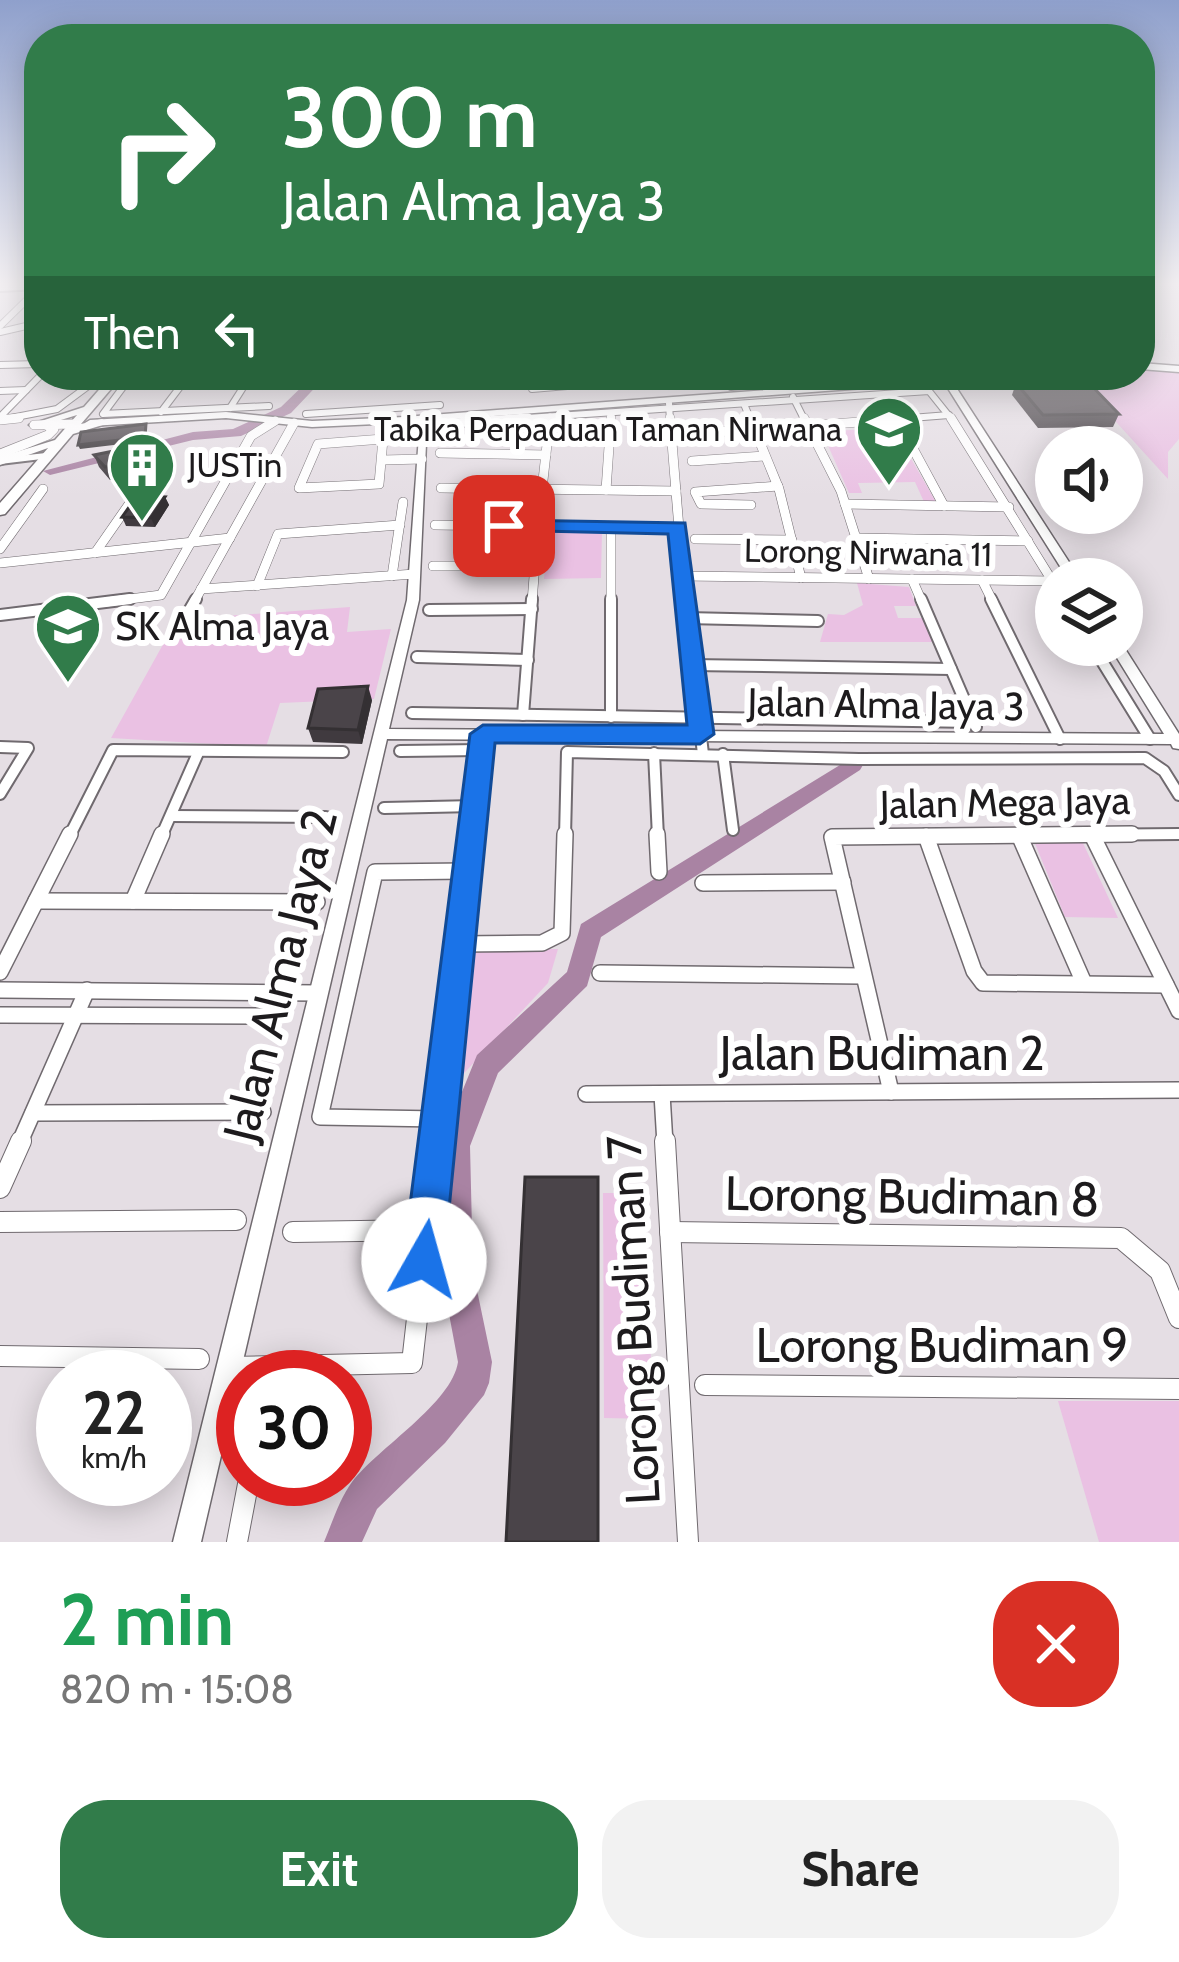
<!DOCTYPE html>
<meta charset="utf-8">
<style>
body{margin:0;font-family:Cabin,sans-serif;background:#f2f2f2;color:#222;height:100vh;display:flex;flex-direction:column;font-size:45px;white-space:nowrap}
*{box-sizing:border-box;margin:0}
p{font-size:39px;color:#767676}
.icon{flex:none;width:66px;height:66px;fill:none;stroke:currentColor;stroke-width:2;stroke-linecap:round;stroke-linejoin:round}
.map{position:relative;height:1542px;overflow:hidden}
.sheet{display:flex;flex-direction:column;background:#fff;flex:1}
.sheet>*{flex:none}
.guide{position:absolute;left:24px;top:24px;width:1131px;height:366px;border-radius:48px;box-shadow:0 6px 30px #0003;background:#317c4a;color:#fff;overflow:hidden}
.tools{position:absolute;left:1035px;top:426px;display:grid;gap:24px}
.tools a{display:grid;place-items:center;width:108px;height:108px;border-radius:50%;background:#fff;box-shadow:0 6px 30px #0003;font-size:60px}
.speed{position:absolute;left:36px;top:1350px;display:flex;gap:24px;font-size:60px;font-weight:700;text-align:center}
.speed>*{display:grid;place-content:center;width:156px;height:156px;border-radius:50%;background:#fff;box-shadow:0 6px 30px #0003;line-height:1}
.speed small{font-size:30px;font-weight:400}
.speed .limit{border:18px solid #d22;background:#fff;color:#111}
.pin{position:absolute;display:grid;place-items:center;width:102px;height:102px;color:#fff;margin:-51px;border-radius:24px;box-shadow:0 6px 18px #0006}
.me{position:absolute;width:132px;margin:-66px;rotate:7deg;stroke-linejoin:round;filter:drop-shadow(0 0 9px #0008)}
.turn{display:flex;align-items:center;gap:42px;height:252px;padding:0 60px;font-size:54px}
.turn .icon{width:156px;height:156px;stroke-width:2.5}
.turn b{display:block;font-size:84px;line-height:102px}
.then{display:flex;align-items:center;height:114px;padding:0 60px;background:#0003;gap:24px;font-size:45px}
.round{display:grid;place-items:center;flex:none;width:126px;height:126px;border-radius:48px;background:#f2f2f2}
.head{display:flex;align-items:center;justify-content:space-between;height:204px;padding:0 60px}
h1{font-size:72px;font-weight:700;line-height:90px;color:#1e9e55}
.action{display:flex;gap:24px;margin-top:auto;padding:24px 60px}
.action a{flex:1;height:138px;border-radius:48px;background:#317c4a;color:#fff;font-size:48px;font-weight:700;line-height:138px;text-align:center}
.action a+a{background:#f2f2f2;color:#222}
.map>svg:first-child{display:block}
.green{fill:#eac1e3}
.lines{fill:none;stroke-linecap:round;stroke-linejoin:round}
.river{fill:#a983a3;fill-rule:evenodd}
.minor-far4-casing{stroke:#706a6f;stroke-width:8}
.minor-far3-casing{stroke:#706a6f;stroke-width:10}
.minor-far2-casing{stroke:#706a6f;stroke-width:14}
.minor-far1-casing{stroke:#706a6f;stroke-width:18}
.minor-casing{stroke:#706a6f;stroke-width:22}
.tertiary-casing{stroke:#706a6f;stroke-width:3}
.secondary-casing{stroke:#706a6f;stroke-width:4}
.primary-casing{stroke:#706a6f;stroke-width:3}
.minor-far4{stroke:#fff;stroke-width:6}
.minor-far3{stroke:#fff;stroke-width:9}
.minor-far2{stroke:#fff;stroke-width:10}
.minor-far1{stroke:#fff;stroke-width:15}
.minor{stroke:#fff;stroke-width:20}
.tertiary{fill:#fff;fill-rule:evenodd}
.secondary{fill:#fff;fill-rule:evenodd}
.primary{fill:#fff;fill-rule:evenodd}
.wall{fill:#403a3f}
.shaded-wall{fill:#343033}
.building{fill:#4a4449;stroke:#343033;stroke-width:3}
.route{fill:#1a73e8;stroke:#114b97;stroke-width:3}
.labels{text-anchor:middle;stroke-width:12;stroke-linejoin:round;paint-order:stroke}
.far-poi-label{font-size:33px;fill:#1d1b1d;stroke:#fff;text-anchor:end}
.far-street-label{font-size:33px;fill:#1d1b1d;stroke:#fff}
.poi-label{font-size:39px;fill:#1d1b1d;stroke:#fff;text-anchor:start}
.street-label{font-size:39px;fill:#1d1b1d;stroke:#fff}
.near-street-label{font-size:48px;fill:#1d1b1d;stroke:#fff}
</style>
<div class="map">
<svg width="1179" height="1542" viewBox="0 0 1179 1542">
<rect width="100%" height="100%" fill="#e5dee4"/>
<!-- green -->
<g class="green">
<path d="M1140,370l39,1v68l-11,13v27l-92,-101 64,-3z"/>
<path d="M893,427l44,77h-12l-10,-22 -57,1 4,10h-13l-27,-61z"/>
<path d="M548,530l54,1 -1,47 -57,1z"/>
<path d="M857,583l52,4 7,19h-22l4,12h25l12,24h-115l8,-28 16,1 19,-10z"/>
<path d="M350,607l-3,25 44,-3 -17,70 -94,4 -14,44 -155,-9 60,-108 27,-12z"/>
<path d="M1034,841h48l36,77 -53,-1z"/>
<path d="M558,949l-10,34 -93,100 13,-133z"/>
<path d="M603,1193h42l8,226 -49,-1z"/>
<path d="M1058,1401h121v141h-80z"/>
</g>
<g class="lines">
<!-- river -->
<g class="river">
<path d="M314,375h13l-36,38 -50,23 -48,4 -143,35 -7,-4 150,-39 40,-3 48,-22z"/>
<path d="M853,757l10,8 -3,5 -259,167 -14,49 -89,87 -28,73 3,125 19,91 -3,21 -5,12 -39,48 -68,66 -15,33h-38c8,-19 16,-44 28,-60 26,-34 100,-79 106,-120l-17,-91 -1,-125 37,-91 90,-83 14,-48z"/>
</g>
<defs>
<g id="minor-far4">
<path d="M0,285l39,-2"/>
<path d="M0,326l39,-38"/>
<path d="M0,332l39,-9"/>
<path d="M0,365l39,-1"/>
<path d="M132,375l-29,39 166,-8"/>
<path d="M331,386l111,-7"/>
<path d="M731,387l138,-12"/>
<path d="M532,389l165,-14"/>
<path d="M0,391l26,-1"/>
<path d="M793,397l12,24"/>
<path d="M669,403l1,18"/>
<path d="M744,404l7,17"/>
<path d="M230,408l21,-33"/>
<path d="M161,412l28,-37"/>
<path d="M306,414l134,-9"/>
<path d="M0,417l41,-42"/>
<path d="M0,420l57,-11 46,-34"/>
<path d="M483,421l446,-30 24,30"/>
<path d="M610,421l1,-8"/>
<path d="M872,421l77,-6"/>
</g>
<g id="minor-far3">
<path d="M670,418l15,184"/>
<path d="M750,418l29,71 22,89"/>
<path d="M804,418l37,73 28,88"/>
<path d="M951,418l105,169"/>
<path d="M897,419l47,87"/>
<path d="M0,420l19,-2"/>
<path d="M454,423l74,-5"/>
<path d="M34,425l40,-1"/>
<path d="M808,426l102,-8"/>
<path d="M691,434l63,-5"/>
<path d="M383,439l-4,45 -80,4 19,-44z"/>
<path d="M440,453l106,2"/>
<path d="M0,454l48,-19 6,-6 -8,-4"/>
<path d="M383,460l39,-1"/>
<path d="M692,461l73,-5"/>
<path d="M441,488l235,3"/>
<path d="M542,489l8,-71"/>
<path d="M606,490l5,-72"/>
<path d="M845,504l164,3"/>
<path d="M751,505l-50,-1 -6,-12 83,-6"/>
<path d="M435,525l243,3"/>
<path d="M611,527v75"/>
<path d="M856,538l172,3"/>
<path d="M695,539l97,1"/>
<path d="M0,549l43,-60"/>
<path d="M95,553l60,-86"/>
<path d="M0,563l230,-25"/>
<path d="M433,566h102"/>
<path d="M392,576l11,-74"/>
<path d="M683,576l369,5"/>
<path d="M912,579l10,23"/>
<path d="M982,580l11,22"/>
<path d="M257,586l21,-52 122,-9"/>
<path d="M201,589l214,-15"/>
<path d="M106,602l55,-7 90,-159 24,-15"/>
<path d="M194,602l100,-179"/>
<path d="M532,602l6,-76"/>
</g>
<g id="minor-far2">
<path d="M611,599v118"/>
<path d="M685,599l18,155"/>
<path d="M921,599l55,128"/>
<path d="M991,599l69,140"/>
<path d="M429,610l103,-1"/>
<path d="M0,615l130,-16"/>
<path d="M186,616l10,-17"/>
<path d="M686,618l132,3"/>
<path d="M1092,645l58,94"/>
<path d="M417,657l111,3"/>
<path d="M691,665l260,4"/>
<path d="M412,713l561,9"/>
<path d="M523,715l9,-116"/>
<path d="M0,747l28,1 -28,46"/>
<path d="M400,751l81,-1"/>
<path d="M654,753l4,84"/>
<path d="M723,754l10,76"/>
<path d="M384,808l91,-2"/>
<path d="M171,816l155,1"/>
<path d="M69,837l44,-87 230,2"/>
<path d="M161,837l37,-84"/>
<path d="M471,837l12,-103"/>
<path d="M565,837l2,-85 292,7 286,-1 19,13 15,24"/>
<path d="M832,837l347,-3"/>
</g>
<g id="minor-far1">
<path d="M657,834l2,38"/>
<path d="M1019,835l65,148"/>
<path d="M1092,835l87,176"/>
<path d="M926,836l48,135 9,12 183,2"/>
<path d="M703,883l140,-1"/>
<path d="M36,901l281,1"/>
<path d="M133,901l29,-67"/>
<path d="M459,944l83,-1 20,-10 3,-99"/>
<path d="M0,972l70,-138"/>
<path d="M600,973l261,3"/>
<path d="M0,990l318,3"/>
<path d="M0,1015l264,1"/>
<path d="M891,1092l-59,-255 300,-3"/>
<path d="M586,1094l593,-4"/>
<path d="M662,1094l3,50"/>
<path d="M33,1113l230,-1"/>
<path d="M439,1119l-119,-2 55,-245 92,-1"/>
<path d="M19,1144l68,-154"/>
<path d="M437,1144l35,-310"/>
</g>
<g id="minor">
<path d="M665,1141l23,401"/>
<path d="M0,1188l21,-47"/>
<path d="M0,1222l236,-2"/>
<path d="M293,1232l134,-2"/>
<path d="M670,1232l451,6 39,33 19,47"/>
<path d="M0,1356l199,3"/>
<path d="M230,1367l182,-4 25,-222"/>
<path d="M705,1385l474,4"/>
<path d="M237,1542l12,-63"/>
</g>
<g id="tertiary">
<path d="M1140,363l39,3v6l-39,-3z"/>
<path d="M967,375h39l-4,3 -50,3 128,198h-12l-124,-197 -517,39 -8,179 -30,129 775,5 -55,-89 13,-1 57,90v15l-6,-1 -2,-4 -784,-5 -186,803h-28l234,-942 13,-178 -108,5 -86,-9 -136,8 -5,-3 5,-3 136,-8 86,9 92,-4z"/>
</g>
<g id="secondary">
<path d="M39,285v4l-39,2v-4z"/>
<path d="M46,453l4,1v4l-50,6v-6z"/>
</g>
<path id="primary" d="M112,375h11l-42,49 21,-5 6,3 -2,2 -33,10 -68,80 -5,1v-12l48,-55 -48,17v-8l55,-17 22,-25 -42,13 -6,-3 55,-18z"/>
</defs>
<!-- minor-far4 casing -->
<use href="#minor-far4" class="minor-far4-casing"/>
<!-- minor-far3 casing -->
<use href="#minor-far3" class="minor-far3-casing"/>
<!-- minor-far2 casing -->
<use href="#minor-far2" class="minor-far2-casing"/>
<!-- minor-far1 casing -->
<use href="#minor-far1" class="minor-far1-casing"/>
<!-- minor casing -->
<use href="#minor" class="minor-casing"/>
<!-- tertiary casing -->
<use href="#tertiary" class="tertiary-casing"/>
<!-- secondary casing -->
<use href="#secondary" class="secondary-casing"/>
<!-- primary casing -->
<use href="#primary" class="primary-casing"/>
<!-- minor-far4 -->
<use href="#minor-far4" class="minor-far4"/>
<!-- minor-far3 -->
<use href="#minor-far3" class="minor-far3"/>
<!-- minor-far2 -->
<use href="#minor-far2" class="minor-far2"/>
<!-- minor-far1 -->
<use href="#minor-far1" class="minor-far1"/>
<!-- minor -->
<use href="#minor" class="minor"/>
<!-- tertiary -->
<use href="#tertiary" class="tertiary"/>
<!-- secondary -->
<use href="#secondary" class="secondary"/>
<!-- primary -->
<use href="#primary" class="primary"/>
</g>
<!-- wall -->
<g class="wall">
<path d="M1016,383l103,31 -6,13 -75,1 -26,-33z"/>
<path d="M162,454l-14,7 -12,16 -26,3 -11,-13 -5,-12z"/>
<path d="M165,497l4,8 -14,22 -29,-1 -4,-9z"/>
<path d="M372,700l-10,44 -49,-2 -5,-14z"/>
</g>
<!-- shaded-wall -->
<g class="shaded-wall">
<path d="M146,424l1,17 -67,8 -2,-4z"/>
<path d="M158,442l4,12 -14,7 -12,16 -5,-12 13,-16z"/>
<path d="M165,497l4,8 -14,22 -4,-9z"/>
<path d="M368,686l4,14 -10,44 -4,-14z"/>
</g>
<!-- building -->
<g class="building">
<path d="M1088,382l31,32 -76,1 -27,-32z"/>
<path d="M146,424l-1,13 -67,8 3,-13z"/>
<path d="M158,442l-14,7 -13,16 -26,2 -11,-12z"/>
<path d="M137,496l28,1 -14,21 -29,-1z"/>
<path d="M368,686l-10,44 -50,-2 10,-39z"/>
<path d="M525,1177h73v365h-92z"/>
</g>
<!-- sky -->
<linearGradient id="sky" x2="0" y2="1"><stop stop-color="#8fa0cc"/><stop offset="0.57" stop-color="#f3f0f3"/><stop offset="1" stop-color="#f3f0f3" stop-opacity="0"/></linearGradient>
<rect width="1179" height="497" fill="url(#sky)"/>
<!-- route -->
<path class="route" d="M504,520l181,3 29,211 -14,10 -205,-1 -51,517 -6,15 -14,6 -15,-6 -6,-15 67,-526 13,-9h204l-19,-191 -171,-4v-8z"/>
<!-- icons -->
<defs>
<symbol id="school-pin" viewBox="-11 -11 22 30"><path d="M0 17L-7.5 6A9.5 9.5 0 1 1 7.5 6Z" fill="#317c4a" stroke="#fff"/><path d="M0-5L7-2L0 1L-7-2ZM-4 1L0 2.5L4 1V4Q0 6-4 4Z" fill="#fff"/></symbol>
<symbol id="building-pin" viewBox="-11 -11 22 30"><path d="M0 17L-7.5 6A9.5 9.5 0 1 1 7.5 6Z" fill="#317c4a" stroke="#fff"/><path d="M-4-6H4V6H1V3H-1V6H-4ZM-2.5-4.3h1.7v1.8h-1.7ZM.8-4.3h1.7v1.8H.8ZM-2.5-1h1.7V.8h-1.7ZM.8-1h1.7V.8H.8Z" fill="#fff"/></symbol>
</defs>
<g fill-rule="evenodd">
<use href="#school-pin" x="851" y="391" width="76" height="104"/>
<use href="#building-pin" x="104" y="427" width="76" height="104"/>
<use href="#school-pin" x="30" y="588" width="76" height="104"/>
</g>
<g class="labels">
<!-- far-poi labels -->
<g class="far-poi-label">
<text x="842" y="441">Tabika Perpaduan Taman Nirwana</text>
<text x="188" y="477" text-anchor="start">JUSTin</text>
</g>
<!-- far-street labels -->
<g class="far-street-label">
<text transform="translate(868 552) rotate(1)" y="12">Lorong Nirwana 11</text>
</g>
<!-- poi labels -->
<g class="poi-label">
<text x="115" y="640">SK Alma Jaya</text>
</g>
<!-- street labels -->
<g class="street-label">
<text transform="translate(886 704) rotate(1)" y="14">Jalan Alma Jaya 3</text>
<text transform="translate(1005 802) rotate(-1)" y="14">Jalan Mega Jaya</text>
</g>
<!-- near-street labels -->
<g class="near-street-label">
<text transform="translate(280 975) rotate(-76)" y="17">Jalan Alma Jaya 2</text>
<text x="882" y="1070">Jalan Budiman 2</text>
<text transform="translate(912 1196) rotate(1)" y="17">Lorong Budiman 8</text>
<text transform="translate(633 1320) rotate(-93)" y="17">Lorong Budiman 7</text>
<text x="942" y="1362">Lorong Budiman 9</text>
</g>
</g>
</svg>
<div class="tools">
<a><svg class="icon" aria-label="sound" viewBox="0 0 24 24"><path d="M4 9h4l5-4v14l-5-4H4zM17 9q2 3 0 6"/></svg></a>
<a><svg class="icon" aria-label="layers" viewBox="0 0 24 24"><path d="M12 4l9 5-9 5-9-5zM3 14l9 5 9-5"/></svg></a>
</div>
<div class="speed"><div>22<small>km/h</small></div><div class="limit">30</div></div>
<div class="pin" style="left:504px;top:526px;background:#d93025"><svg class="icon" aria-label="arrive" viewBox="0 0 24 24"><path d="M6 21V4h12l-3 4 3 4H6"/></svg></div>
<svg class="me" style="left:424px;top:1260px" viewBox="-20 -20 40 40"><circle r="19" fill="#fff"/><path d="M0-13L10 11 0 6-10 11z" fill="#1a73e8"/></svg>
<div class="guide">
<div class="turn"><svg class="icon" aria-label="right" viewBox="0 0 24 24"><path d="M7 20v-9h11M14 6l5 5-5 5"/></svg><div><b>300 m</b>Jalan Alma Jaya 3</div></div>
<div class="then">Then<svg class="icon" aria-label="left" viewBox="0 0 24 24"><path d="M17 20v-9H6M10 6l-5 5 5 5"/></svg></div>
</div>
</div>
<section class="sheet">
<div class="head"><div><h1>2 min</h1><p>820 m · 15:08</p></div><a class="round" style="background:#d93025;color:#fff"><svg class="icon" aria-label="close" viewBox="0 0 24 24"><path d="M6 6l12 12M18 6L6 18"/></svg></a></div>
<div class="action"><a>Exit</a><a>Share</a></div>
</section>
